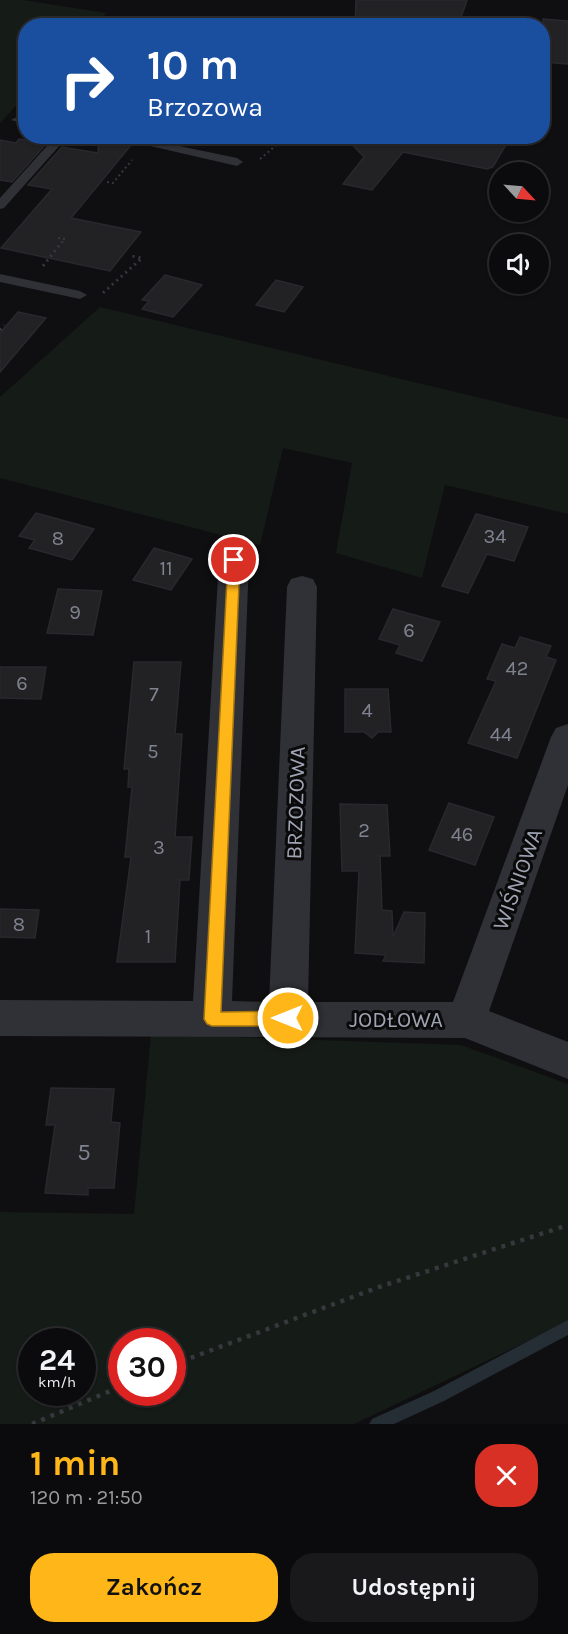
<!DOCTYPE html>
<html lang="pl">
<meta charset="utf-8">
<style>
body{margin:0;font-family:Karla,sans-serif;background:#19191b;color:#f1f3f6;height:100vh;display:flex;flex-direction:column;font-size:22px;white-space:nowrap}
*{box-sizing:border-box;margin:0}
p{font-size:20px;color:#9a9b9d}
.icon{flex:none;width:33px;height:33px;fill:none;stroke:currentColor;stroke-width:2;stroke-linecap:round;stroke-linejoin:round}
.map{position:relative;height:1424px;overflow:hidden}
.details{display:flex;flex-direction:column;background:#0b0b0d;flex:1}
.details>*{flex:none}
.banner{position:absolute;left:18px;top:18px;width:532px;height:126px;border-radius:24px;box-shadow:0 2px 4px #0004,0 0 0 2px #2b2b2e;background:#1a4fa0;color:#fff;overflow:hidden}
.needle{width:39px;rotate:116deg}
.controls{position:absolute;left:489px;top:162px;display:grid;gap:12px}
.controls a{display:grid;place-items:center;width:60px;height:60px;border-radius:50%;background:#0b0b0d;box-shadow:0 2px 4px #0004,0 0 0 2px #2b2b2e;font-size:30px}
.speed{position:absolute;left:18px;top:1328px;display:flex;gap:12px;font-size:30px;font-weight:700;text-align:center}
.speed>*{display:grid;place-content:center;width:78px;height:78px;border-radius:50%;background:#0b0b0d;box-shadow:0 2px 4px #0004,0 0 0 2px #2b2b2e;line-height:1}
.speed small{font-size:15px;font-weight:400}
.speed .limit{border:9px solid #d22;background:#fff;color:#111}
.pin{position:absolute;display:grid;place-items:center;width:51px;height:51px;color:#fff;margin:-26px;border:3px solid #fff;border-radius:50%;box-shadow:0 2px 6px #0007}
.me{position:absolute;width:66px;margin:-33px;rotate:270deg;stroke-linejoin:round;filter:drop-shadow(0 0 4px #0008)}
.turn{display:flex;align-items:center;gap:21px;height:126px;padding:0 30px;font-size:27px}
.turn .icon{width:78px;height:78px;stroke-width:2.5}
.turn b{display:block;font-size:42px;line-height:51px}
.round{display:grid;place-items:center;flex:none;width:63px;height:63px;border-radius:24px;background:#19191b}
.head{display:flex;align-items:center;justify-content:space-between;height:102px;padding:0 30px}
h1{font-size:36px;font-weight:700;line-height:45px;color:#ffb619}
.button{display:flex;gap:12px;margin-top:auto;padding:12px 30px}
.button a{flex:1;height:69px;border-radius:24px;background:#ffb619;color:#111;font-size:24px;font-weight:700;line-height:69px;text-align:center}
.button a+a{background:#19191b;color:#f1f3f6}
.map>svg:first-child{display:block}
.green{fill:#151b16;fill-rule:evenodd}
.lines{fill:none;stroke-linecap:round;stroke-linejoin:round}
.stream{fill:#252d35;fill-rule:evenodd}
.building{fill:#222225;stroke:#29292d;stroke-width:1.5}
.path-far2{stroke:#36383d;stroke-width:2;stroke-dasharray:2 3;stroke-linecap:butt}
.path-far1{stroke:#36383d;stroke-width:3;stroke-dasharray:2 4;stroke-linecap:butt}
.path{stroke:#36383d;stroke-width:4.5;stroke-dasharray:4 6;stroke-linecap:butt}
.service{fill:#303136;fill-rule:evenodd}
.minor{fill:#303136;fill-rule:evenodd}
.route{fill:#ffb619;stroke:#a67610;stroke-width:1.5}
.labels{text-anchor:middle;stroke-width:6;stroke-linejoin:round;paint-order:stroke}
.number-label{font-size:20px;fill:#7f838f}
.street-label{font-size:22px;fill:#9fa4b3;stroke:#0a0a0b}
.near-number-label{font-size:24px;fill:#7f838f}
</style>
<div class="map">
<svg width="568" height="1424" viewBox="0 0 568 1424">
<rect width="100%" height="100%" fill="#0f0f11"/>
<!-- green -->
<g class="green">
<path d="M0,0h23l83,13 -12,12 -68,1 -1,70 -25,27z"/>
<path d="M100,307l468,112v95l-123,-29 -23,93 -86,-25 16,-90 -69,-15 -23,97 -260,-67v-81z"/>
<path d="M151,1034l310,11 107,39v238l-214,102h-354v-212l134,2zM32,1341h50v51h-50zM122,1341h50v51h-50z"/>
</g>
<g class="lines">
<!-- stream -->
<path class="stream" d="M568,1320v15l-124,66 -50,23h-25l3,-5 62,-28z"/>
</g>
<!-- building -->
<g class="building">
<path d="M356,0h111l-9,26h-103z"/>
<path d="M543,19l25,2v43l-25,-2z"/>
<path d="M99,136l33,8 -61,74 70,14 -31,39 -109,-23 51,-59 -24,-4 34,-38 36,6z"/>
<path d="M344,136h167l-18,31 -6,2 -84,-17 -31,38 -29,-6 21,-27z"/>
<path d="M19,139l27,5 -34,38 -12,-2v-40l16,3z"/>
<path d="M165,275l37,10 -29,32 -31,-8 7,-8 -7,-1z"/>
<path d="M276,280l27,7 -19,25 -28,-7z"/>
<path d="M18,312l28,6 -46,54v-39z"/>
<path d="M36,513l58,16 -22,31 -43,-12 6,-8 -16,-4z"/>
<path d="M476,514l52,13 -14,34 -27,-7 -19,39 -26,-7z"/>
<path d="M154,548l38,11 -21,31 -38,-10z"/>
<path d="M58,589l44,2 -9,44 -46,-2z"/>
<path d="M393,609l47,13 -18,39 -26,-8 4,-8 -21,-6z"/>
<path d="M520,637l31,9 -5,11 10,3 -39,98 -49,-15 28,-62 -9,-2 15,-35 13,4z"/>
<path d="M134,662h47l-6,72h7l-7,103h17l-3,43h-9l-5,82h-58l14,-105h-6l7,-70h-4l1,-18h-5z"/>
<path d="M0,667h46l-5,32 -41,-1z"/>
<path d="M345,689h43l3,43h-13l-6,6 -8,-6h-19z"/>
<path d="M449,803l45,14 -19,48 -46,-15z"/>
<path d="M340,804l47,1 3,51h-10l2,54 10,1 1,26 11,-25 21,1 -1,50 -41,-2 3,-6 -31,-2 4,-82h-17z"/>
<path d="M0,909l39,1 -4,28 -35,-1z"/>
<path d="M51,1088l63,1 -3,33 9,1 -6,65h-26v7l-43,-2 10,-68h-9z"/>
</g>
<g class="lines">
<!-- path-far2 -->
<g class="path-far2">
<path d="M260,159l27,-23"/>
<path d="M107,182l6,1 19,-23"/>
<path d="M58,238l7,1 -4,5"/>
</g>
<!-- path-far1 -->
<g class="path-far1">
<path d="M43,266l19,-24"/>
<path d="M103,293l39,-35 -11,-2"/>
<path d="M0,330l4,-5"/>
</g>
<!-- path -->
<g class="path">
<path d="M172,1365l207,-78 189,-62"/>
<path d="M32,1424l90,-38"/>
</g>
<!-- service -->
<g class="service">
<path d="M183,16l5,3 -6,7h-11z"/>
<path d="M26,117v7l-15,-4 6,-3z"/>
<path d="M56,136h12l-64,72 -4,1v-11z"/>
<path d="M107,136h24l106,22 6,4 -6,4z"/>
<path d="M0,274l80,17 7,4 -7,4 -80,-17z"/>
</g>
<!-- minor -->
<path class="minor" d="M234,550l11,3 4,7 -17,441 37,1 18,-415 4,-8 11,-3 11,3 4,8 -9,415h145l98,-265 5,-9 12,-4v61l-79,226 79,31v37l-103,-41 -465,-2v-36l193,1 26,-441 4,-7z"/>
</g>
<!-- route -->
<path class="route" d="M234,556l6,4 -19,452 67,-1 6,2 2,5 -2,6 -6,2h-76l-5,-2 -3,-5 24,-459z"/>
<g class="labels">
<!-- number labels -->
<g class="number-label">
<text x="495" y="543">34</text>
<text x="58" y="545">8</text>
<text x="166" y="575">11</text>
<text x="75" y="619">9</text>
<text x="409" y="637">6</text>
<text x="517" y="675">42</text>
<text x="22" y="690">6</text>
<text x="154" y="701">7</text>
<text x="367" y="717">4</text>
<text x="501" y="741">44</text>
<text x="153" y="758">5</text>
<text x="364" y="837">2</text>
<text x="462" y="841">46</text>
<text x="159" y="854">3</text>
<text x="19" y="931">8</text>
<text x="148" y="943">1</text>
</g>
<!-- street labels -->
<g class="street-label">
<text transform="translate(295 803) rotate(-88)" y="8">BRZOZOWA</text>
<text transform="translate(517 879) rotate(-70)" y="8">WIŚNIOWA</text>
<text x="396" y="1027">JODŁOWA</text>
</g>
<!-- near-number labels -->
<g class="near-number-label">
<text x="84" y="1160">5</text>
</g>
</g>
</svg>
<div class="controls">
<a><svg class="needle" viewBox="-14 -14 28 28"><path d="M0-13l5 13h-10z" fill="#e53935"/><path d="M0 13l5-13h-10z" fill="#9a9b9d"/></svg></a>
<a><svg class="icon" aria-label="sound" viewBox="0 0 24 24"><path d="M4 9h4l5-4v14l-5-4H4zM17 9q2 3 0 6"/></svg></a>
</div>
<div class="speed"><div>24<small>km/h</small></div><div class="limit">30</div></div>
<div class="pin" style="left:234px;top:560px;background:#d93025"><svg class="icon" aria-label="arrive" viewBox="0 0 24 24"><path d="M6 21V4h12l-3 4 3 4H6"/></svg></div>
<svg class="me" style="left:288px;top:1018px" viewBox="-20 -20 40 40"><circle r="17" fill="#ffb619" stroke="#fff" stroke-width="3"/><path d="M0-11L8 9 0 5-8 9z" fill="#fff"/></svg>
<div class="banner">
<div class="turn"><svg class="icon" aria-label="right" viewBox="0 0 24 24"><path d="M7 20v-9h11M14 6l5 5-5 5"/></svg><div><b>10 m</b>Brzozowa</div></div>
</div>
</div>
<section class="details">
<div class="head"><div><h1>1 min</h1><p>120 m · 21:50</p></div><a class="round" style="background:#d93025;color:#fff"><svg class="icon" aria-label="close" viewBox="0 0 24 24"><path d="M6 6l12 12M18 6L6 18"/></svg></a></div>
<div class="button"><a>Zakończ</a><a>Udostępnij</a></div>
</section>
